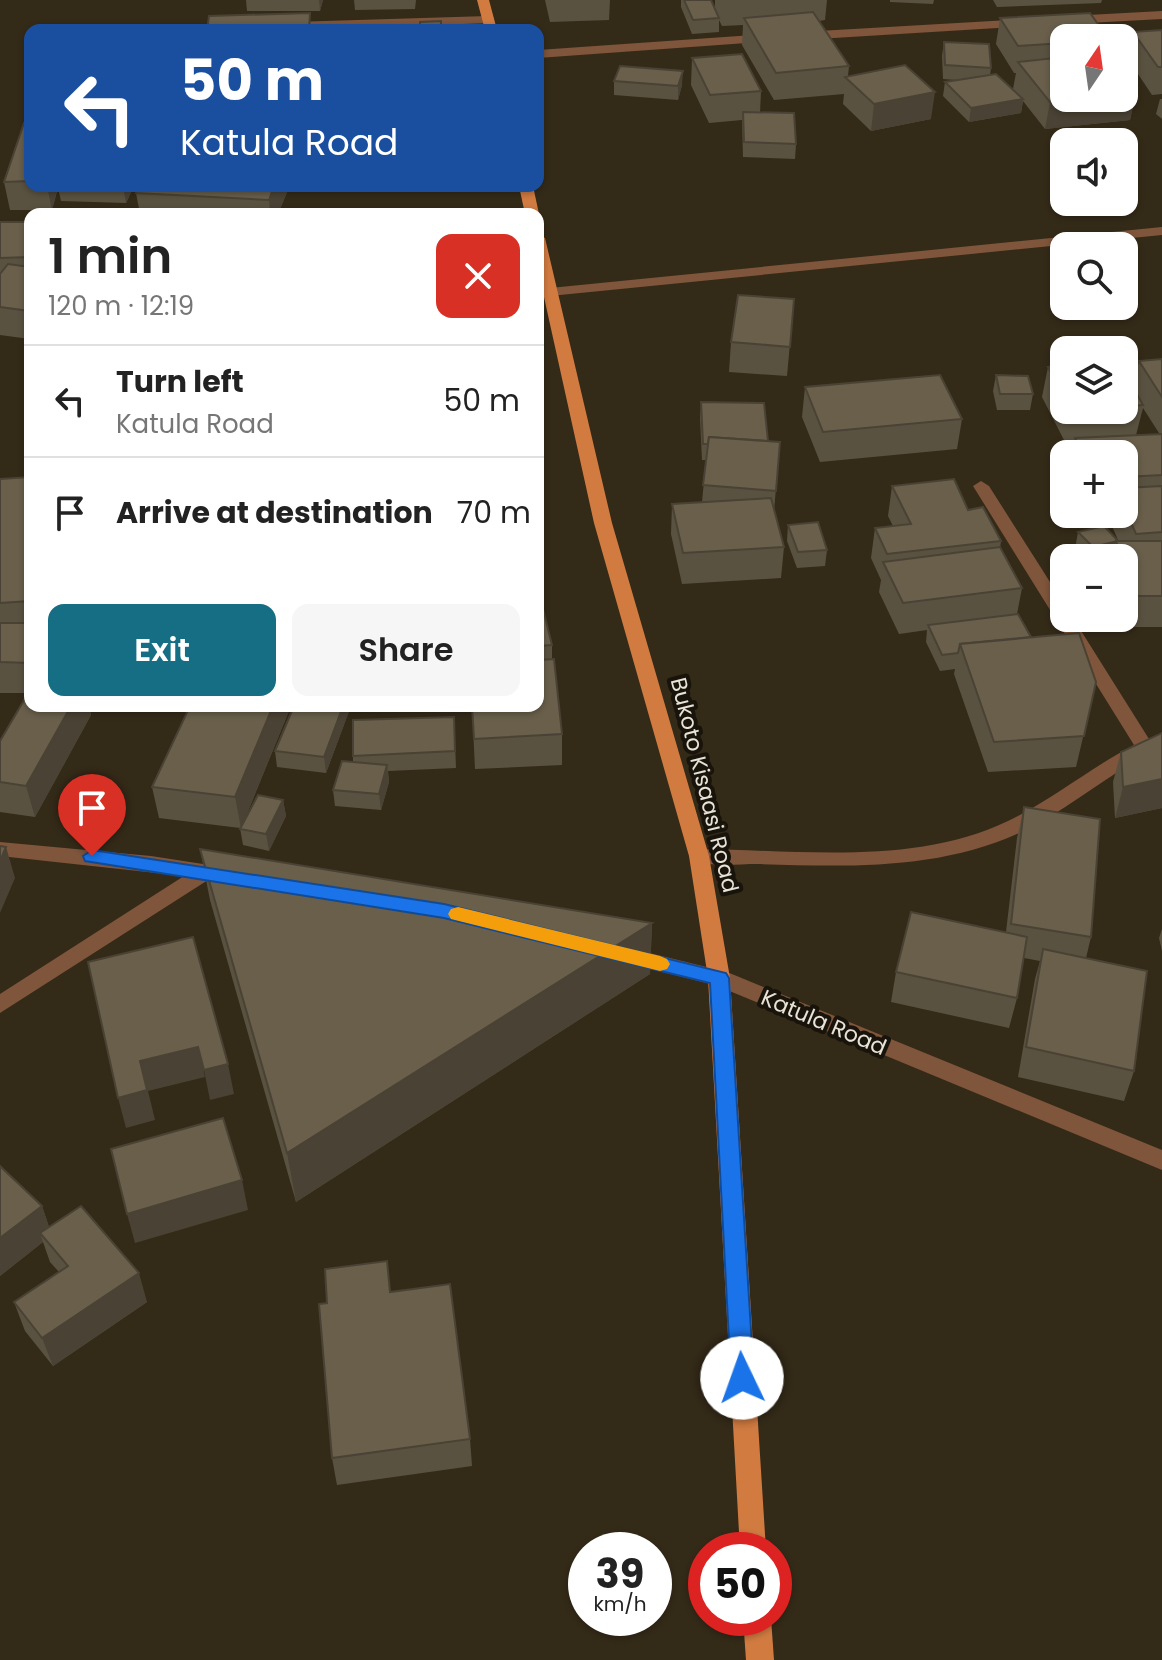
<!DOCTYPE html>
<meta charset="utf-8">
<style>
body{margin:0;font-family:Poppins,sans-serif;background:#f6f6f6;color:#222;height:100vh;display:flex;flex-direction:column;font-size:30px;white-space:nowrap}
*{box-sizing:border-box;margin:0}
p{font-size:26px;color:#767676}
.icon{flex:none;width:44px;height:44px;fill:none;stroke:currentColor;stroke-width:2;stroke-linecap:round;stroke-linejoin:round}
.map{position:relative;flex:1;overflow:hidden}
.details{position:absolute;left:24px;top:208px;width:520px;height:504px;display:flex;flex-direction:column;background:#fff;border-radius:16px;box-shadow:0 2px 6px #0004}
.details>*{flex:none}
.guide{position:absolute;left:24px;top:24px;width:520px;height:168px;border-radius:16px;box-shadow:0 2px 6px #0004;background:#1a4fa0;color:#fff;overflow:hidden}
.needle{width:52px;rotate:13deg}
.controls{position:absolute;left:1050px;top:24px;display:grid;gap:16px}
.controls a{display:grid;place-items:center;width:88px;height:88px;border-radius:16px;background:#fff;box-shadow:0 2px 6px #0004;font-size:40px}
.speed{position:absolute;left:568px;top:1532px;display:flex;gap:16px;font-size:40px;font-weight:700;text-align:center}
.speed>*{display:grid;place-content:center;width:104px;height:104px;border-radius:50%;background:#fff;box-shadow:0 2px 6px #0004;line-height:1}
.speed small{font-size:20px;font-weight:400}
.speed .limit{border:12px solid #d22;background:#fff;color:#111}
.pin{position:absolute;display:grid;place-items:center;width:68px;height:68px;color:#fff;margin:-82px -34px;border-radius:50% 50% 50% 0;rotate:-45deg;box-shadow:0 0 8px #0007}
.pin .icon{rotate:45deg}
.me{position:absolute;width:88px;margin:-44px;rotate:357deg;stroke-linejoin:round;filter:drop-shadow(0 0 6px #0008)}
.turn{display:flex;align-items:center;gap:28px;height:168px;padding:0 24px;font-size:36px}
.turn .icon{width:104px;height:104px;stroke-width:2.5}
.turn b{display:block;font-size:56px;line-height:68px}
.round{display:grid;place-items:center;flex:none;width:84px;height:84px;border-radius:16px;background:#f6f6f6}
.head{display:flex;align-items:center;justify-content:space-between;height:136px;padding:0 24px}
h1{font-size:48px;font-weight:600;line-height:60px}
.primary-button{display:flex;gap:16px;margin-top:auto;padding:16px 24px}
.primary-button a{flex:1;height:92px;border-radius:16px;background:#156e83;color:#fff;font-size:32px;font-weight:600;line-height:92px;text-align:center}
.primary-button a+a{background:#f6f6f6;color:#222}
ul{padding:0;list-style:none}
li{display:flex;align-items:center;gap:24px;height:112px;padding:0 24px;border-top:2px solid #e0e0e0}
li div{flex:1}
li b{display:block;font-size:30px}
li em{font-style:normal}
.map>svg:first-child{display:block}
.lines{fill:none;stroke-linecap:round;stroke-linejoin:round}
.minor{fill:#7f553b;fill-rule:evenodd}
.major{fill:#d17b41;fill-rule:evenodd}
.wall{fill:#5a5240}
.shaded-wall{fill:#4a4234}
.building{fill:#695f4b;stroke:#4a4234;stroke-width:2}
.route{fill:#1a73e8;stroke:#114b97;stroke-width:2}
.slow{fill:#f59e0b}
.labels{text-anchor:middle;stroke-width:8;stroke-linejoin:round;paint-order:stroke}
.street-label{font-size:22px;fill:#e9e3d7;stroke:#18140c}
</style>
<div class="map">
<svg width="1162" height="1660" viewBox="0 0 1162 1660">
<rect width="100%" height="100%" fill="#342a18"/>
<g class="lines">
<!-- minor -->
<g class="minor">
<path d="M1162,11v8l-93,5 -6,-4 6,-4z"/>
<path d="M488,16l6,4 -2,3 -200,7 -6,-4 6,-4z"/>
<path d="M1025,19l6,4 -2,3 -228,14 -6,-4 6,-4z"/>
<path d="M769,34l6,4 -2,3 -235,17v-8z"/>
<path d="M1162,227v8l-612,61 -7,-4 7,-4z"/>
<path d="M981,481l8,5 75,118v14h9l76,121 13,-5v14c-51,22 -91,61 -141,84 -81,38 -175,35 -263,32 -21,0 -46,3 -66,-3l-3,-5 3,-5 7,-2c100,1 216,17 309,-28 44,-21 82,-53 126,-76l-161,-259z"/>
<path d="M0,842l151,14 78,12 7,3 3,5 -3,5 -7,3 -21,-4 -208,133v-19l184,-118 -184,-20z"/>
<path d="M625,947l102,25 435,178v20l-447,-185 -97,-24 -4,-6 4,-6z"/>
</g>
<!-- major -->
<g class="major">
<path d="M477,0h12l8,30h-12z"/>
<path d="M519,186h14l6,28 -1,2 -13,-2z"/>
<path d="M538,234l7,4 67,285 97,333 21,122 36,572h-26l-32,-572 -19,-122 -95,-333 -56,-253z"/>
<path d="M743,1618h28l3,42h-28z"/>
</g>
</g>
<!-- wall -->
<g class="wall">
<path d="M246,0h77l-3,11h-73z"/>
<path d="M354,0h62l-1,9 -60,1z"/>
<path d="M545,0h65l-1,20 -59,2z"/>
<path d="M681,0h30l4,9v-9h112l-2,20 -6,1 30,45 -1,10 83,43 -60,12 -28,-27 1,-10 -70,6 -32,-55 1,-20 -21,1 -3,-6v12l-27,2 -11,-27z"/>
<path d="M890,0h44l-1,4 -43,-2z"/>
<path d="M993,0h109l-1,3 -104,4z"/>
<path d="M1000,18l64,20v60l72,-5 -6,27 -85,9 -22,-28 -2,12 -52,9 -26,-26 2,-14 11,-2 -13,-1 -1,-23 2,-14 47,26 -1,7 23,14 3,-16h-2l-18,-29z"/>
<path d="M1162,30v64l-10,1 -24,-36 5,-27z"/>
<path d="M692,58l69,33 -1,22 36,31 -1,15 -52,-2 -1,-37 -33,3 -18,-38z"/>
<path d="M614,81l68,4 -4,15 -64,-5z"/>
<path d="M1160,99h2v20l-6,-5z"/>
<path d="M30,123v63h104l-8,17 -65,-2 -3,-13 -6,22h-42l-6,-28z"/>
<path d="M140,186h147l1,4 -10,24h-138l-4,-21z"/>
<path d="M0,222h30v117l-30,-4z"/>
<path d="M794,299l-7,77 -58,-4 2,-30z"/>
<path d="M1162,359v74h-3l-16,-25 -7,27 26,-1v193h-39l-2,-9h3v-60h-40l-9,-9 3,-17 40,8 -9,-21 1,-5h14v-60h-52l3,-14h-11l-22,-43 6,-30 16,-1v44h60v-39l9,16 6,-26z"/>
<path d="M996,375l37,19 -3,16h-33l-4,-19z"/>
<path d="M805,387l157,32 -5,30 -137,13 -18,-45z"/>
<path d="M701,402l67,39 12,1 -6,69 10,36 -3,31 -99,6 -11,-50 1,-30 30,-2 4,-42h-4l-2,-42z"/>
<path d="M30,477v229h59l2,9 -56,102 -35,-5v-71l28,-48h-28v-214z"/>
<path d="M892,486l76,24 33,31 -1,7 22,40 -5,26 14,23 65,45 -20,85 -88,5 -34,-98 1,-5 -15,2 -14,-29 1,-12 -28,4 -20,-42 2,-12 -10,-22 4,-30 18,-2 -5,-10z"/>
<path d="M788,525l39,25 -2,16 -28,2 -10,-27z"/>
<path d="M538,589l14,56v15l10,74v31l-87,4 -3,-63h66z"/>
<path d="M190,706h101l-49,120 41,-26 3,16 -17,35 -26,-6 -3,-17 -81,-10 -7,-31z"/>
<path d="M351,706l-25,67 -49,-6 -2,-16z"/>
<path d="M454,717l2,51 -68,3 1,11 -8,28 -46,-4 -2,-16 20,-28v-6z"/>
<path d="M1162,733v75l-47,10 -2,-36 8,-30z"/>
<path d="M1024,807l67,130 -5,21 48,113 -10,30 -106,-24 17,-98 5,-18 -16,-3 -7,40 -8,30 -118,-26 5,-30 110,-40 11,-94z"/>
<path d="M200,849l452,74 -2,51 -354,228 -86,-302z"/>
<path d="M1162,929v22l-3,-13z"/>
<path d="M0,1166l42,40 7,21 98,75 -94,64 -28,-35 -11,-29 45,-30 -9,-10 -7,-20 -43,34z"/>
<path d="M391,1291l79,148 2,27 -135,19 -5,-27 -5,-155z"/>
</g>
<!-- shaded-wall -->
<g class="shaded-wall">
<path d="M319,0h4l-3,11z"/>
<path d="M683,71l-1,14 -4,15v-14z"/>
<path d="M935,92l-4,27 -60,12 3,-27z"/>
<path d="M1136,93l-6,27 -85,9 5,-27 36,-4h38v-4z"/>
<path d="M1023,99l-2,14 -52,9 2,-14z"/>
<path d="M47,186h11l-6,24z"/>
<path d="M123,186h11l-8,17z"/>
<path d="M274,186h13l1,4 -10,24h-8l-1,-14z"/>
<path d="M1116,541l-4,16 -22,1 3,-11z"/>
<path d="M71,706h18l2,9 -56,102 -9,-31z"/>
<path d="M273,706h18l-50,122 -6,-31z"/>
<path d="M343,706h8l-25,67 -2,-16z"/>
<path d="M387,765l2,17 -8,28 -2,-16z"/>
<path d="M1162,779v29l-47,10 8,-31z"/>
<path d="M283,800l3,16 -17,35 -3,-17z"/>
<path d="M6,847l9,31 -15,35v-52z"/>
<path d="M652,923l-2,51 -354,228 -9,-49z"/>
<path d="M198,1047l7,30 -57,14 7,29 -29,8 -8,-30 22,-37z"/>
<path d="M228,1064l6,30 -24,6 -6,-30z"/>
<path d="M242,1180l6,30 -113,33 -8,-29z"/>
<path d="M42,1206l10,30 -12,-3 3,9 -43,34v-38z"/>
<path d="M139,1273l8,29 -94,64 -11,-28z"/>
</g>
<!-- building -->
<g class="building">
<path d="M684,0h27l8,18 -26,2z"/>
<path d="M813,12l36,54 -73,7 -32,-55z"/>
<path d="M310,13l-1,17h-102l2,-14z"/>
<path d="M1090,13l18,25h-44v5l-46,3 -18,-28z"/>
<path d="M441,21v9h-21v-8z"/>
<path d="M1162,30v37h-4l-25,-35z"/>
<path d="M944,42l45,2 2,24 -46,-3z"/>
<path d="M742,54l19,37 -51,4 -18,-37z"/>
<path d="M1064,57v41h22l-36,4 -32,-40z"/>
<path d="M905,65l30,27 -61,12 -29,-27z"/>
<path d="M620,66l63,5 -5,15 -64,-5z"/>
<path d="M996,74l27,25 -52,9 -26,-26z"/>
<path d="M1124,80l12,13 -12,1z"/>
<path d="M743,112l51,1 2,31 -52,-2z"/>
<path d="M24,123h6v58l-26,1z"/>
<path d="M140,186h134l-5,14 -133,-7z"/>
<path d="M0,222h30v35l-30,1z"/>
<path d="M8,264l22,3v44l-30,-4v-33z"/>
<path d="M738,295l56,4 -4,48 -59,-5z"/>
<path d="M1162,359v38l-23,-36z"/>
<path d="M1064,366v32l-16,-31z"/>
<path d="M1124,371l19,34 -19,1z"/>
<path d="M940,375l22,44 -139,13 -18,-45z"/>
<path d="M996,375l32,1 5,18h-33z"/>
<path d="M701,402l63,1 4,38 -59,-4 -1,7h-5z"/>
<path d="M1162,434v41l-38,2v-23h-42l-7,-16z"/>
<path d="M709,437l71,5 -4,49 -73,-6z"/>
<path d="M30,477v124l-30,2v-124z"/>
<path d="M954,479l14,31 15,-3 18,34 -114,13 -12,-26 36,-4 -19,-38z"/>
<path d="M1162,486v46l-26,2 -12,-27v-19z"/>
<path d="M771,498l13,49 -101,6 -11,-49z"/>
<path d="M818,522l9,28 -29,2 -10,-27z"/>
<path d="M1104,526l14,15 -25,6 -15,-15z"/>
<path d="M1116,541h46v55h-31l-7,-27v-11h-3z"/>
<path d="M1000,547l22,41 -119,15 -20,-41z"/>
<path d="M538,589l14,56 -14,1z"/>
<path d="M1018,614l13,23 -71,7 -2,9 -16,2 -14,-30z"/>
<path d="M0,623h30v40l-30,-1z"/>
<path d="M1079,633l17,49 -12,54 -90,6 -34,-98z"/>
<path d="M554,659l8,75 -88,5 -2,-33h66v-46z"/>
<path d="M30,690v16h41l-45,80 -26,-4v-41z"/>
<path d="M190,706h83l-38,91 -83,-10z"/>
<path d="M294,706h49l-19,51 -49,-6z"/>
<path d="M454,717l1,34 -102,5v-36z"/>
<path d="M1162,733v46l-39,8 -2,-35z"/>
<path d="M342,761l45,4 -8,29 -46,-4z"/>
<path d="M258,795l25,5 -17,34 -26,-5z"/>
<path d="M1024,807l76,12 -9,118 -80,-13z"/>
<path d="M0,846l6,1 -6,14z"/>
<path d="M200,849l452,74 -365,230z"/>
<path d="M911,912l116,25 -10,61 -121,-26z"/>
<path d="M193,937l35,127 -24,6 -6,-23 -58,14 7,29 -29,8 -30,-136z"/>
<path d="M1043,949l104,22 -13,100 -108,-24z"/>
<path d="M223,1118l19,62 -115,34 -16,-65z"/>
<path d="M0,1166l42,40 -42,32z"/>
<path d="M81,1206l58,67 -97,65 -28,-36 54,-36 -28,-33z"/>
<path d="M387,1261l3,31 60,-8 20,155 -138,19 -13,-154 8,-1 -2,-34z"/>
</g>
<!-- route -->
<path class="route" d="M92,850l352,54 282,69 3,5 25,400 -4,7 -8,3 -8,-3 -3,-7 -21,-395 -266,-65 -359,-57 -2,-5z"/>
<!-- slow -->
<path class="slow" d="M458,907l202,49 7,3 3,5 -3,5 -7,2 -209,-52 -3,-5 3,-5z"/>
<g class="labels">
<!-- street labels -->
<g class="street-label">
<text transform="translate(705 785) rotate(76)" y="8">Bukoto Kisaasi Road</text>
<text transform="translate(824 1022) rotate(23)" y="8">Katula Road</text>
</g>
</g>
</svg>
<div class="controls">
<a><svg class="needle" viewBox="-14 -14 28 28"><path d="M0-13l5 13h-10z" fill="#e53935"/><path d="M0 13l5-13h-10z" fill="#767676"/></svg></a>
<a><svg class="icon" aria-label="sound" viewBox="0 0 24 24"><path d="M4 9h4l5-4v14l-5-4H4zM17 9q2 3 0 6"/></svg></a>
<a><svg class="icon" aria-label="search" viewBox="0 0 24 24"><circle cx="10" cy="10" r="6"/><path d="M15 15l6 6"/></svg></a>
<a><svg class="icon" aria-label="layers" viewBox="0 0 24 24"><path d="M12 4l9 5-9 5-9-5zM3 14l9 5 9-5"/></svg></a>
<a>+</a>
<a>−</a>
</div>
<div class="speed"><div>39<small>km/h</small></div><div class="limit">50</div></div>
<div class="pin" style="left:92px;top:856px;background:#d93025"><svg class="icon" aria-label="arrive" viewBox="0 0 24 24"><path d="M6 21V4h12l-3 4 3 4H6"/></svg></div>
<svg class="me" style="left:742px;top:1378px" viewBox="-20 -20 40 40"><circle r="19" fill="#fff"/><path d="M0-13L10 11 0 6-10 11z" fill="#1a73e8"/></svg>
<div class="guide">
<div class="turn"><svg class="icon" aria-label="left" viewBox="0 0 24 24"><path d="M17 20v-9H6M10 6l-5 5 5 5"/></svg><div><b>50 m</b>Katula Road</div></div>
</div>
<section class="details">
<div class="head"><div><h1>1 min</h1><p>120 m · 12:19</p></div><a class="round" style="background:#d93025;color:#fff"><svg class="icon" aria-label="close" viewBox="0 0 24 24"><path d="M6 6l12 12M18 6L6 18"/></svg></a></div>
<ul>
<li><svg class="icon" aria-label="left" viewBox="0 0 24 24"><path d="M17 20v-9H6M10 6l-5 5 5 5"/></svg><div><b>Turn left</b><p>Katula Road</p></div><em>50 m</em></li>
<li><svg class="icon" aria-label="arrive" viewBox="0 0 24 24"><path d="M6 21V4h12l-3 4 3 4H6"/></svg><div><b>Arrive at destination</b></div><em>70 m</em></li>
</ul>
<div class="primary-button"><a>Exit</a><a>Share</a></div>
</section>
</div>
